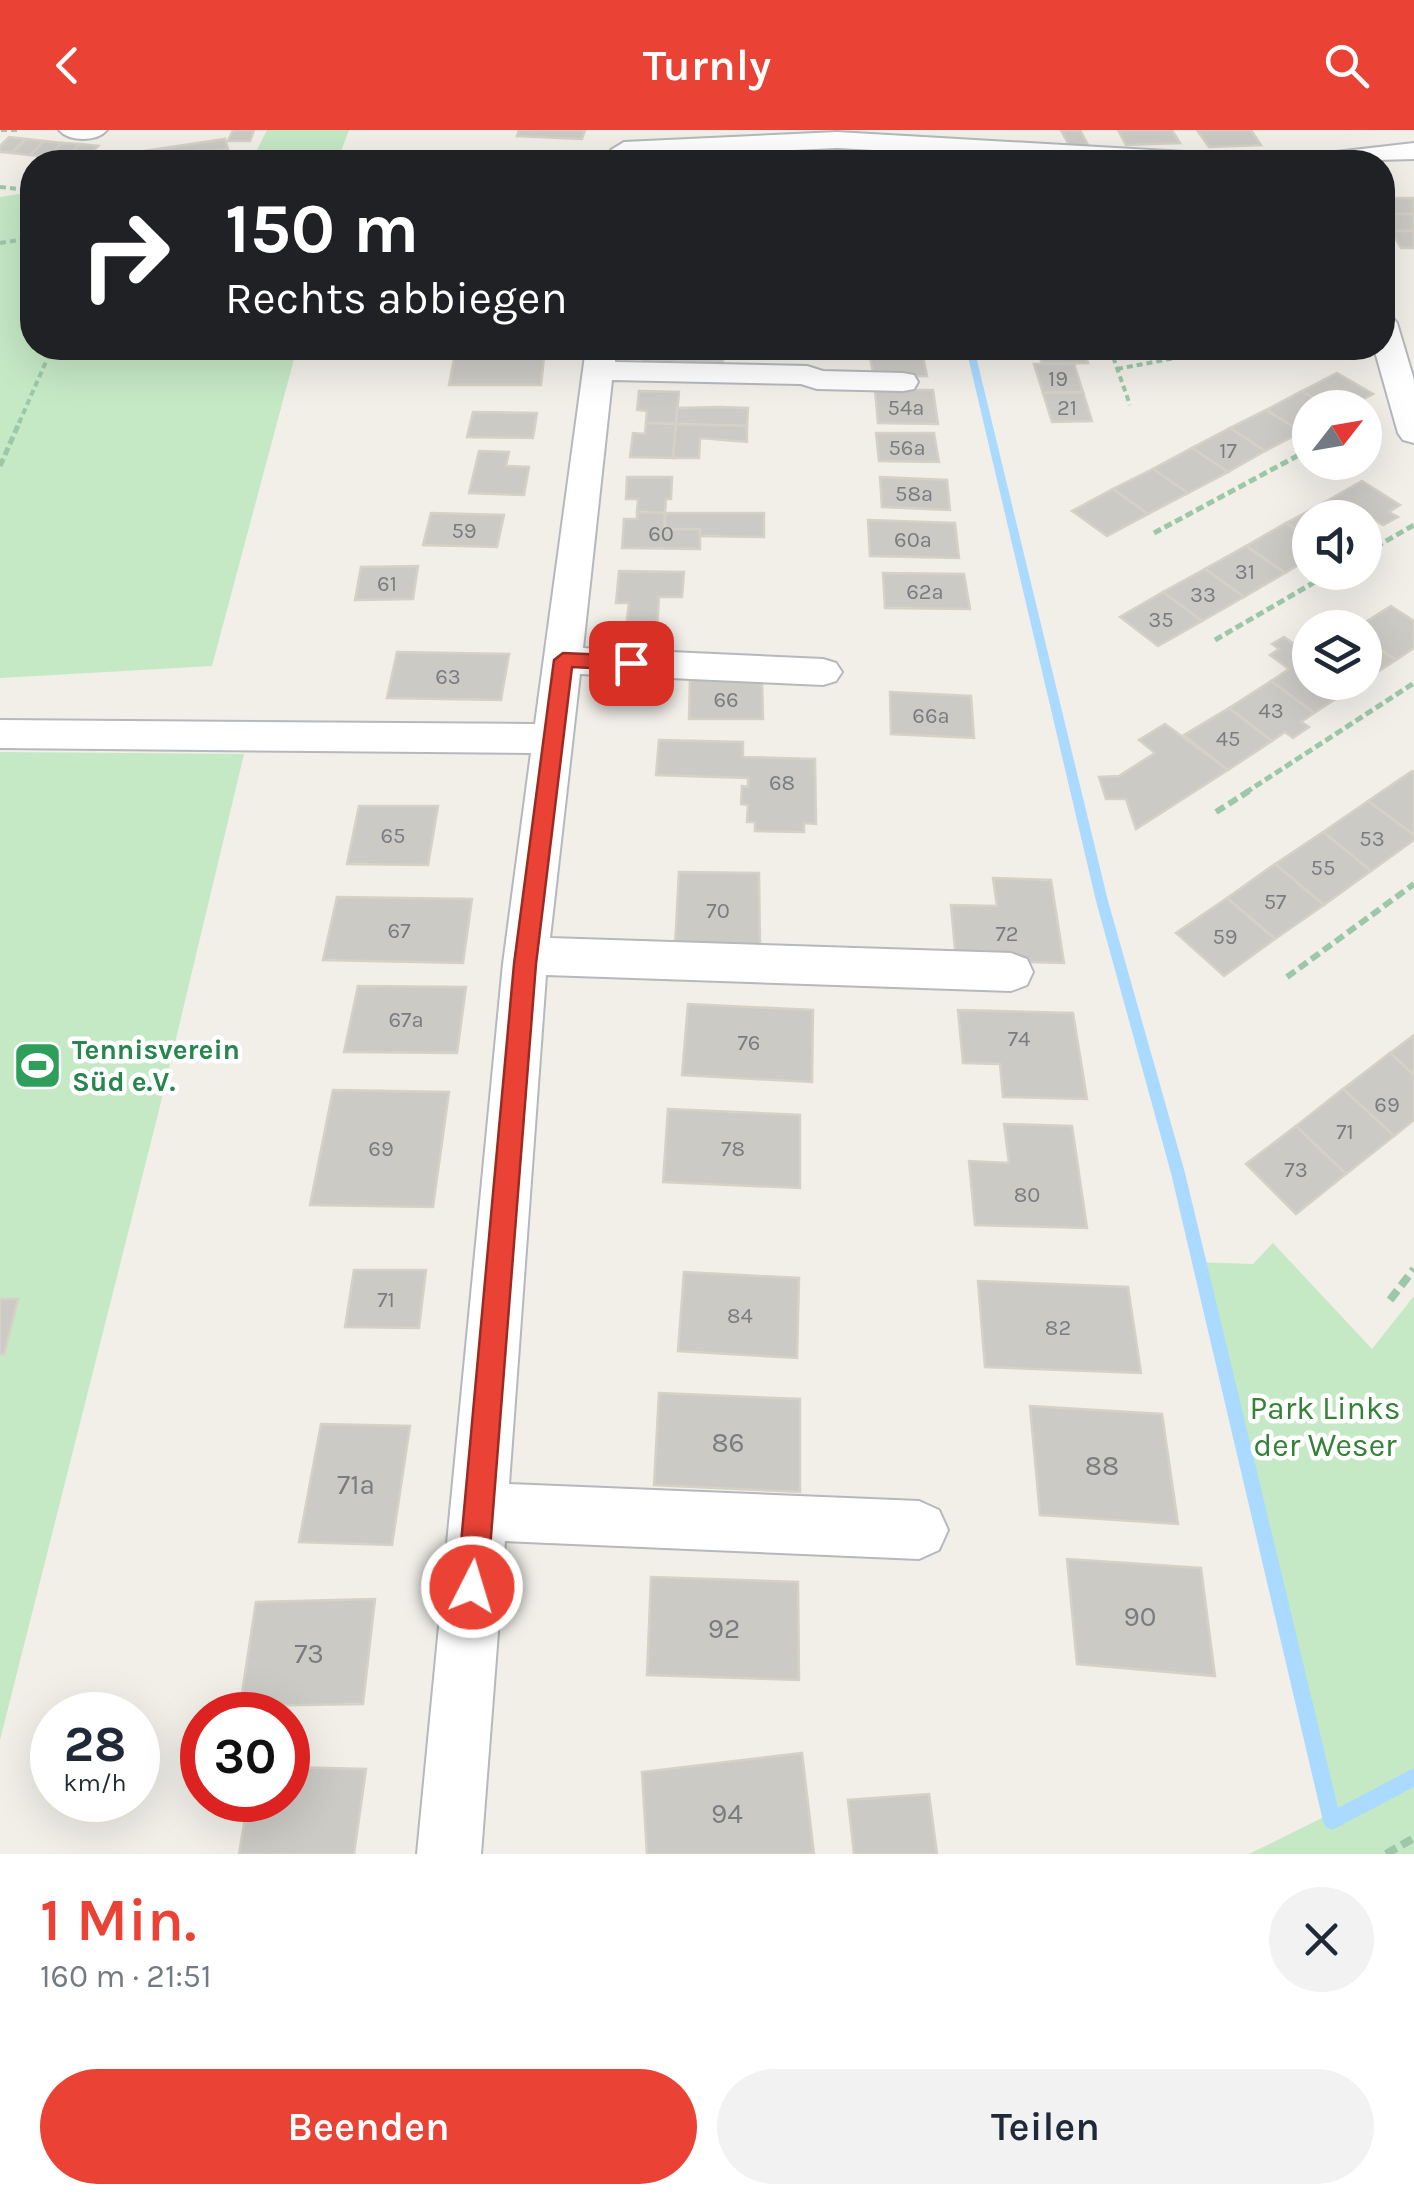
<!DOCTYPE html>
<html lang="de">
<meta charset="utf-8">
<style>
body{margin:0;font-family:Karla,sans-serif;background:#f2f2f3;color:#1f2937;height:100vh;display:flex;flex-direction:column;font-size:38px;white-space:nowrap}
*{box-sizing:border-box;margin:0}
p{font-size:32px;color:#747a83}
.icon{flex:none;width:55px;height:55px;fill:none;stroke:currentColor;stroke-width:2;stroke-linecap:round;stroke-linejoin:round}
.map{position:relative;height:1724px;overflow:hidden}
.side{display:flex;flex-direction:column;background:#fff;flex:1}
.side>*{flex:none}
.banner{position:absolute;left:20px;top:20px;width:1375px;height:210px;border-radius:40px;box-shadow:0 10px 40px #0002;background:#202124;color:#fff;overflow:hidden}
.needle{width:65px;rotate:59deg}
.controls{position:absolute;left:1292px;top:260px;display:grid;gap:20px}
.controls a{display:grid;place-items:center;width:90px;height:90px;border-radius:50%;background:#fff;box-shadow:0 10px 40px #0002;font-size:50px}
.speed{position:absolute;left:30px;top:1562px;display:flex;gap:20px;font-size:50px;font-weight:700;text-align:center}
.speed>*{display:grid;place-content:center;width:130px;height:130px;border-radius:50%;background:#fff;box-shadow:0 10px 40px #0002;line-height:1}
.speed small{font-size:25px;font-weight:400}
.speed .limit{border:15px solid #d22;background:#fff;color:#111}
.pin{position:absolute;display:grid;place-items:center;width:85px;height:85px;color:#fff;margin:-42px;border-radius:20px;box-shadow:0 5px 15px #0006}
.me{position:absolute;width:110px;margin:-55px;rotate:5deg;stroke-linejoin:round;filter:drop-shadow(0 0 8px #0008)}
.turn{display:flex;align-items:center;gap:35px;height:210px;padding:0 40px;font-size:45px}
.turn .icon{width:130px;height:130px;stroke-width:2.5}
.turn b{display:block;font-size:70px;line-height:85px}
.round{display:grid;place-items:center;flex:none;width:105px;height:105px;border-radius:52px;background:#f2f2f3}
.head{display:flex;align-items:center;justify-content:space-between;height:170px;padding:0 40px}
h1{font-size:60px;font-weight:600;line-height:75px;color:#ea4335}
.primary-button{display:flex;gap:20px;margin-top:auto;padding:20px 40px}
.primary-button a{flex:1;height:115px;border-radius:60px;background:#ea4335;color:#fff;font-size:40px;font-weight:600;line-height:115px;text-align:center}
.primary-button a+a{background:#f2f2f3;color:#1f2937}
header{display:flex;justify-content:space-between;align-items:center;height:130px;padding:0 40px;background:#ea4335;color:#fff;font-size:45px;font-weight:600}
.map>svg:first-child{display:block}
.green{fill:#c5e8c5}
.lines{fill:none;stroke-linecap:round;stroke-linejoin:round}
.stream{fill:#aadaff;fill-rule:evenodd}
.building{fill:#cccac5;stroke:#d6d1c6;stroke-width:2.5}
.minor-casing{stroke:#b5b8bc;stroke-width:4}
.path-far3{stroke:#9cc7a9;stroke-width:4;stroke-dasharray:6 4;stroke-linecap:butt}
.path-far2{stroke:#9cc7a9;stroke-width:5;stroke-dasharray:8 4;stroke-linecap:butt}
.path-far1{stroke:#9cc7a9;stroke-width:6;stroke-dasharray:10 5;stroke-linecap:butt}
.path{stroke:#9cc7a9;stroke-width:8;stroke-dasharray:12 6;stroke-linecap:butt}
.minor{fill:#fff;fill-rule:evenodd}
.route{fill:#ea4335;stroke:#982c22;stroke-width:2.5}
.labels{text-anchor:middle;stroke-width:9;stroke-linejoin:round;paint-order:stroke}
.number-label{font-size:22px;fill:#7a7d7f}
.leisure-label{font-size:28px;font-weight:bold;fill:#27864d;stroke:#fff;text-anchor:start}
.near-number-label{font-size:28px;fill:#7a7d7f}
.near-park-label{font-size:32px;fill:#348238;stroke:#fff}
</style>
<header><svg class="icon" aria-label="back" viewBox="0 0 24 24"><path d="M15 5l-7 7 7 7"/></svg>Turnly<svg class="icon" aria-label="search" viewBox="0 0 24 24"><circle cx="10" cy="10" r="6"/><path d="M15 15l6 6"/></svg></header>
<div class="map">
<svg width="1414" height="1724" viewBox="0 0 1414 1724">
<rect width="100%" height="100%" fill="#f1efe8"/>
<!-- green -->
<g class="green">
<path d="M267,0h82l-9,24 263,2 -1,6h-379l30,-4z"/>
<path d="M32,62v156h265l-85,318 -212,12v-481z"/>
<path d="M0,622l244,2 -86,360 -158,626z"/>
<path d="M1273,1113l99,106 42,-53v558h-165l75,-37 -131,-555 60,2z"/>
</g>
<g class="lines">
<!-- stream -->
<g class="stream">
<path d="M914,25h6l2,7h-6z"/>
<path d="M966,218h8l134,553 77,272 153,635 76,-40v19l-82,43 -6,-3 -3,-6 -152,-648 -75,-272z"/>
</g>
</g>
<!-- building -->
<g class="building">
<path d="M233,0h21l-4,11h-22z"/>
<path d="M519,0h66l-3,9 -65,-3z"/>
<path d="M1061,0h19l8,15h-19z"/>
<path d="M1118,0h54l8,13 -54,2z"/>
<path d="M1197,0h54l10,15 -52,2z"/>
<path d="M9,7l17,2 -14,14 -12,-1v-6z"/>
<path d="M26,9l18,2 -14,14 -18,-2z"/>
<path d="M225,9l3,10 -110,13 -1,-7z"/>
<path d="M44,11l18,2 -14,14 -18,-2z"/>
<path d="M62,13l18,1 -14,14 -18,-1z"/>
<path d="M80,14l18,2 -14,14 -18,-2z"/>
<rect x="1382" y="68" width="32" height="16"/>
<path d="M1382,84h32v17h-23z"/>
<path d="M1391,101h23v17h-13z"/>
<path d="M456,218h89l-4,37h-92z"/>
<path d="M653,218h21v6h6l-1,15h-37l1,-17h10z"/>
<path d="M674,218h49v25h-44l1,-19h-6z"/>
<path d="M1037,218h46l5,15 -46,1z"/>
<path d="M922,222l5,24 -53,1 -5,-24z"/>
<path d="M1034,234h40l9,28 -40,1z"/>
<path d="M1337,243l36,21 -26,14h-17l-28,-17z"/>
<path d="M875,260h58l5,34 -60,-1z"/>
<path d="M639,261l40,1 -3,32 -30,-1 1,-12 -10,-1z"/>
<path d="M1302,261l28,17h-20v19l-8,5 -36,-22z"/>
<path d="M1083,262l9,29 -40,1 -9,-29z"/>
<path d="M720,277l28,1 -1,18 -71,-2 1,-16z"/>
<path d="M1266,280l36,22 -37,19 -35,-23z"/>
<path d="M473,282l64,1 -4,25 -66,-1z"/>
<path d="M646,293l30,1 -3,34 -43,-1 3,-24 12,1z"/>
<path d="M676,294l71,2v16l-47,-4 -1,20h-26z"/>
<path d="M1230,298l35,23 -37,21 -36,-24z"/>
<path d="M876,303h58l5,29 -60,-1z"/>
<path d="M1192,318l36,24 -40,21 -35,-24z"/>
<path d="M479,321l30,1 -3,14 23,1 -5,28 -55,-2z"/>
<path d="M1153,339l35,24 -40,21 -35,-25z"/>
<path d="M627,347h45l-1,22h-5l-1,14 -28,-1 1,-13h-12z"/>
<path d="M880,347l67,3 3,30 -68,-3z"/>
<path d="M1362,351l38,24 -11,7 9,5 -15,8 -8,-5 -10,6v-8h-16l-24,-16z"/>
<path d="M1113,359l35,25 -41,22 -35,-25z"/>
<path d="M1325,372l24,16h-39v21l-24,-16z"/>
<path d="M637,382l28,1v16h35v20l-78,-1 2,-29h13z"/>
<path d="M431,383l73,2 -7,32 -74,-2z"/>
<path d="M665,383h99v24l-64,-1v-7h-35z"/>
<path d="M868,390l87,3 4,35 -89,-2z"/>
<path d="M1286,393l24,16v19l-25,15 -39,-27z"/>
<path d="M1246,416l39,27 -41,24 -39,-28z"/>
<path d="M418,436l-5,33 -58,1 6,-33z"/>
<path d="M1205,439l39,28 -42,24 -39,-29z"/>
<path d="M619,441l65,1 -2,25h-23l-2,32h7l-2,24 -54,-1 3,-25 15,1 3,-25h-13z"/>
<path d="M883,443l81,1 6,35 -85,-1z"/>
<path d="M1163,462l39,29 -44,25 -38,-29z"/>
<path d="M1391,476l23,15v27l-18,12 -31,-21v-11h-9z"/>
<path d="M1284,507l26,18v27h41l5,4 -42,27 -43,-32 18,-12 -19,-14 9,-6 -7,-5z"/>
<path d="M1365,509l31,21 -31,20z"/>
<path d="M397,522l112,2 -8,46 -114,-2z"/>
<path d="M690,548l72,1 1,40h-74z"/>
<path d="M1271,551l43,32 -13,9 8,5 -16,11 -8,-6 -13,9 -43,-33z"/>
<path d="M890,562l81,4 3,42 -83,-4z"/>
<path d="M1229,578l43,33 -44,29 -44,-35z"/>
<path d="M1165,594l63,46 -92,59 -10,-30h-20l-7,-22 20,-1 36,-23 -16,-13z"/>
<path d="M659,610l84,2v15l72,2 1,65 -12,-1v9l-49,-1v-9h-8l1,-17 -7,-1 1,-18 6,1v-9l-92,-3z"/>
<path d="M1412,641l2,1v63l-46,-34z"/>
<path d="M1368,671l46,34v5l-43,31 -48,-39z"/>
<path d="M359,676h79l-10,59 -81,-1z"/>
<path d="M1323,702l48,39 -47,34 -49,-41z"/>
<path d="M1275,734l49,41 -49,34 -48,-41z"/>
<path d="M679,742l80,1 1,75 -85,-2z"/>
<path d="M993,748l58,2 13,83 -108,-3 -5,-55 46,1z"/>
<path d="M337,767l135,2 -9,64 -140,-3z"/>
<path d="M1227,768l48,41 -51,37 -48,-43z"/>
<path d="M358,856l108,1 -9,66 -113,-1z"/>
<path d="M688,874l125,6 -1,72 -130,-7z"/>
<path d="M958,880l115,3 14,86 -84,-2 -3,-33 -37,-1z"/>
<path d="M1414,905v40l-24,-22z"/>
<path d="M1390,923l24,22v45l-20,16 -51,-47z"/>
<path d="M1343,959l51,47 -48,38 -50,-48z"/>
<path d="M333,960l116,2 -16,115 -123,-2z"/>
<path d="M668,979l132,6v73l-137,-6z"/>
<path d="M1004,994l68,2 15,102 -112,-3 -6,-64 40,2z"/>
<path d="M1296,996l50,48 -50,40 -50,-50z"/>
<path d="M354,1140h72l-7,58 -74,-1z"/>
<path d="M684,1142l115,6 -2,80 -119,-7z"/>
<path d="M978,1151l150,6 13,86 -156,-6z"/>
<path d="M0,1169h18l-14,55h-4z"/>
<path d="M659,1263l141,6v93l-146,-7z"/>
<path d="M1030,1276l132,8 16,110 -138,-9z"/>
<path d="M321,1294l89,2 -18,119 -93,-3z"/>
<path d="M1067,1429l134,9 14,108 -138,-12z"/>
<path d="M651,1447l147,5 1,98 -152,-5z"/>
<path d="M375,1469l-12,105 -123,2 16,-104z"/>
<path d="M802,1623l12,101h-167l-5,-82z"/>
<path d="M288,1637l78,2 -12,85h-115l9,-54h40z"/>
<path d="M929,1664l8,60h-83l-6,-54z"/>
</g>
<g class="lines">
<defs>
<g id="minor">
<path d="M59,0h48c-10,12 -38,12 -48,0z"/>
<path d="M837,2l383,22 13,8h-139l-257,-14 -213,10 -13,-8 13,-8z"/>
<path d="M1414,13v16l-109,3 13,-8z"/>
<path d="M1382,184l10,3 5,6 17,57v63l-11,-3 -5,-7 -24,-85h8z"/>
<path d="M586,218h30l-1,14 192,4 16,5 80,2 11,2 4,7 -4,7 -11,2 -86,-2 -16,-5 -189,-4 -29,268 240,11 13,4 6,9 -6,9 -13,4 -243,-11 -30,264 461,15 16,6 6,13 -6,13 -16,6 -465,-16 -37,509 410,17 20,9 9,20 -9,20 -20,9 -414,-18 -24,313h-64l86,-890 28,-211 -531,-5v-28l535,4z"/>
</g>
</defs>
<!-- minor casing -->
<use href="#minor" class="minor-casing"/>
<!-- path-far3 -->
<g class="path-far3">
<path d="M1,0h17"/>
<path d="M0,57l29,3"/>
<path d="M0,113l32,-5"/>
<path d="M1110,218l20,57"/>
<path d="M1117,239l111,-21"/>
<path d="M19,293l33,-75"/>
</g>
<!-- path-far2 -->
<g class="path-far2">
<path d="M0,336l20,-45"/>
<path d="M1154,403l156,-84"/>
<path d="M1365,423l49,-28"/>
<path d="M1215,510l117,-68"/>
<path d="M1245,663l169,-110"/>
</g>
<!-- path-far1 -->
<g class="path-far1">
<path d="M1216,682l33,-21"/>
<path d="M1287,847l127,-93"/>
</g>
<!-- path -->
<g class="path">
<path d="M1390,1170l24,-31"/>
<path d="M1386,1724l28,-16"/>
</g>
<!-- minor -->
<use href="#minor" class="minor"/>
</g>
<!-- route -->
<path class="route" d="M563,523l68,3 9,7 -9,7 -59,-3 -36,297 -49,623 -5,10 -10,5 -10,-5 -5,-10 57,-623 40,-304z"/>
<!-- icons -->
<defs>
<symbol id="stadium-square" viewBox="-11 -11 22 22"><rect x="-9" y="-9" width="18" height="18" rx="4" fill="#2e9e5b" stroke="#fff"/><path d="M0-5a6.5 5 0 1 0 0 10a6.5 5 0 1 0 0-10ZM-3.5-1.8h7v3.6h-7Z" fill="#fff"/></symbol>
</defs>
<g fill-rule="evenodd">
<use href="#stadium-square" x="10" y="908" width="55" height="55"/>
</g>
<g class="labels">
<!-- number labels -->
<g class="number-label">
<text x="1058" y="256">19</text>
<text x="906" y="285">54a</text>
<text x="1067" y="285">21</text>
<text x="907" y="325">56a</text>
<text x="1228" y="328">17</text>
<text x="914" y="371">58a</text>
<text x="464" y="408">59</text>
<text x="661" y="411">60</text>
<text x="913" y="417">60a</text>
<text x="1245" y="449">31</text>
<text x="387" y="461">61</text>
<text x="925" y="469">62a</text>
<text x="1203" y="472">33</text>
<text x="1161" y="497">35</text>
<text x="448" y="554">63</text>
<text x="726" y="577">66</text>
<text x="1271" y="588">43</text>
<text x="931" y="593">66a</text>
<text x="1228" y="616">45</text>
<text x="782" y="660">68</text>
<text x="393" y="713">65</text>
<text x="1372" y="716">53</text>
<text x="1323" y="745">55</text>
<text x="1275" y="779">57</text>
<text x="718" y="788">70</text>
<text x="399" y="808">67</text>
<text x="1007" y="811">72</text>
<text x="1225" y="814">59</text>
<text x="406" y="897">67a</text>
<text x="1019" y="916">74</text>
<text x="749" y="920">76</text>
<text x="1387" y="982">69</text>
<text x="1345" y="1009">71</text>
<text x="381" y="1026">69</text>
<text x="733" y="1026">78</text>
<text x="1296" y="1047">73</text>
<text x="1027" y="1072">80</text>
<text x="386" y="1177">71</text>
<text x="740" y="1193">84</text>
<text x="1058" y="1205">82</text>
</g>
<!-- leisure labels -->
<g class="leisure-label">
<text x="72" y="929">Tennisverein<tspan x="72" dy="32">Süd e.V.</tspan></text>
</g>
<!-- near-number labels -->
<g class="near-number-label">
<text x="728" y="1322">86</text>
<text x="1102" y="1345">88</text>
<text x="356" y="1364">71a</text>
<text x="1140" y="1496">90</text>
<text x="724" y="1508">92</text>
<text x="309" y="1533">73</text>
<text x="727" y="1693">94</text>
</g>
<!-- near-park labels -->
<g class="near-park-label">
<text x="1325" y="1289">Park Links<tspan x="1325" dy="37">der Weser</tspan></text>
</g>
</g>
</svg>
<div class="controls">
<a><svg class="needle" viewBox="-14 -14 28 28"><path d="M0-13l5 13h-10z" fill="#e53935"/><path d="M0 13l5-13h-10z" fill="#747a83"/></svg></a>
<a><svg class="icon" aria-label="sound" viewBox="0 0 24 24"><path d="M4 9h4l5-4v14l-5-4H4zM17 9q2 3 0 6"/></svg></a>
<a><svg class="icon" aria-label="layers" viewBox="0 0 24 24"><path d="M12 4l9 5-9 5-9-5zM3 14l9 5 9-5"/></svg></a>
</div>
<div class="speed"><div>28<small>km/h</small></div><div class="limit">30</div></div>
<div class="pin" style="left:631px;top:533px;background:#d93025"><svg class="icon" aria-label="arrive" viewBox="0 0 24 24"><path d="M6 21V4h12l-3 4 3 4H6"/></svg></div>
<svg class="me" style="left:472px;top:1457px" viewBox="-20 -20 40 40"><circle r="17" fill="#ea4335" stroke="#fff" stroke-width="3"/><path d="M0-11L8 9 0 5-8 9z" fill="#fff"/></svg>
<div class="banner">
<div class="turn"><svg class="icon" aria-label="right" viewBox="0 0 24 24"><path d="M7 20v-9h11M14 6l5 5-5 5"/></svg><div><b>150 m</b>Rechts abbiegen</div></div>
</div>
</div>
<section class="side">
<div class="head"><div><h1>1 Min.</h1><p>160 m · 21:51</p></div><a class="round"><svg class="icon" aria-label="close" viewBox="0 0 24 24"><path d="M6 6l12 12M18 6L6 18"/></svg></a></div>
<div class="primary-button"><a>Beenden</a><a>Teilen</a></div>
</section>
